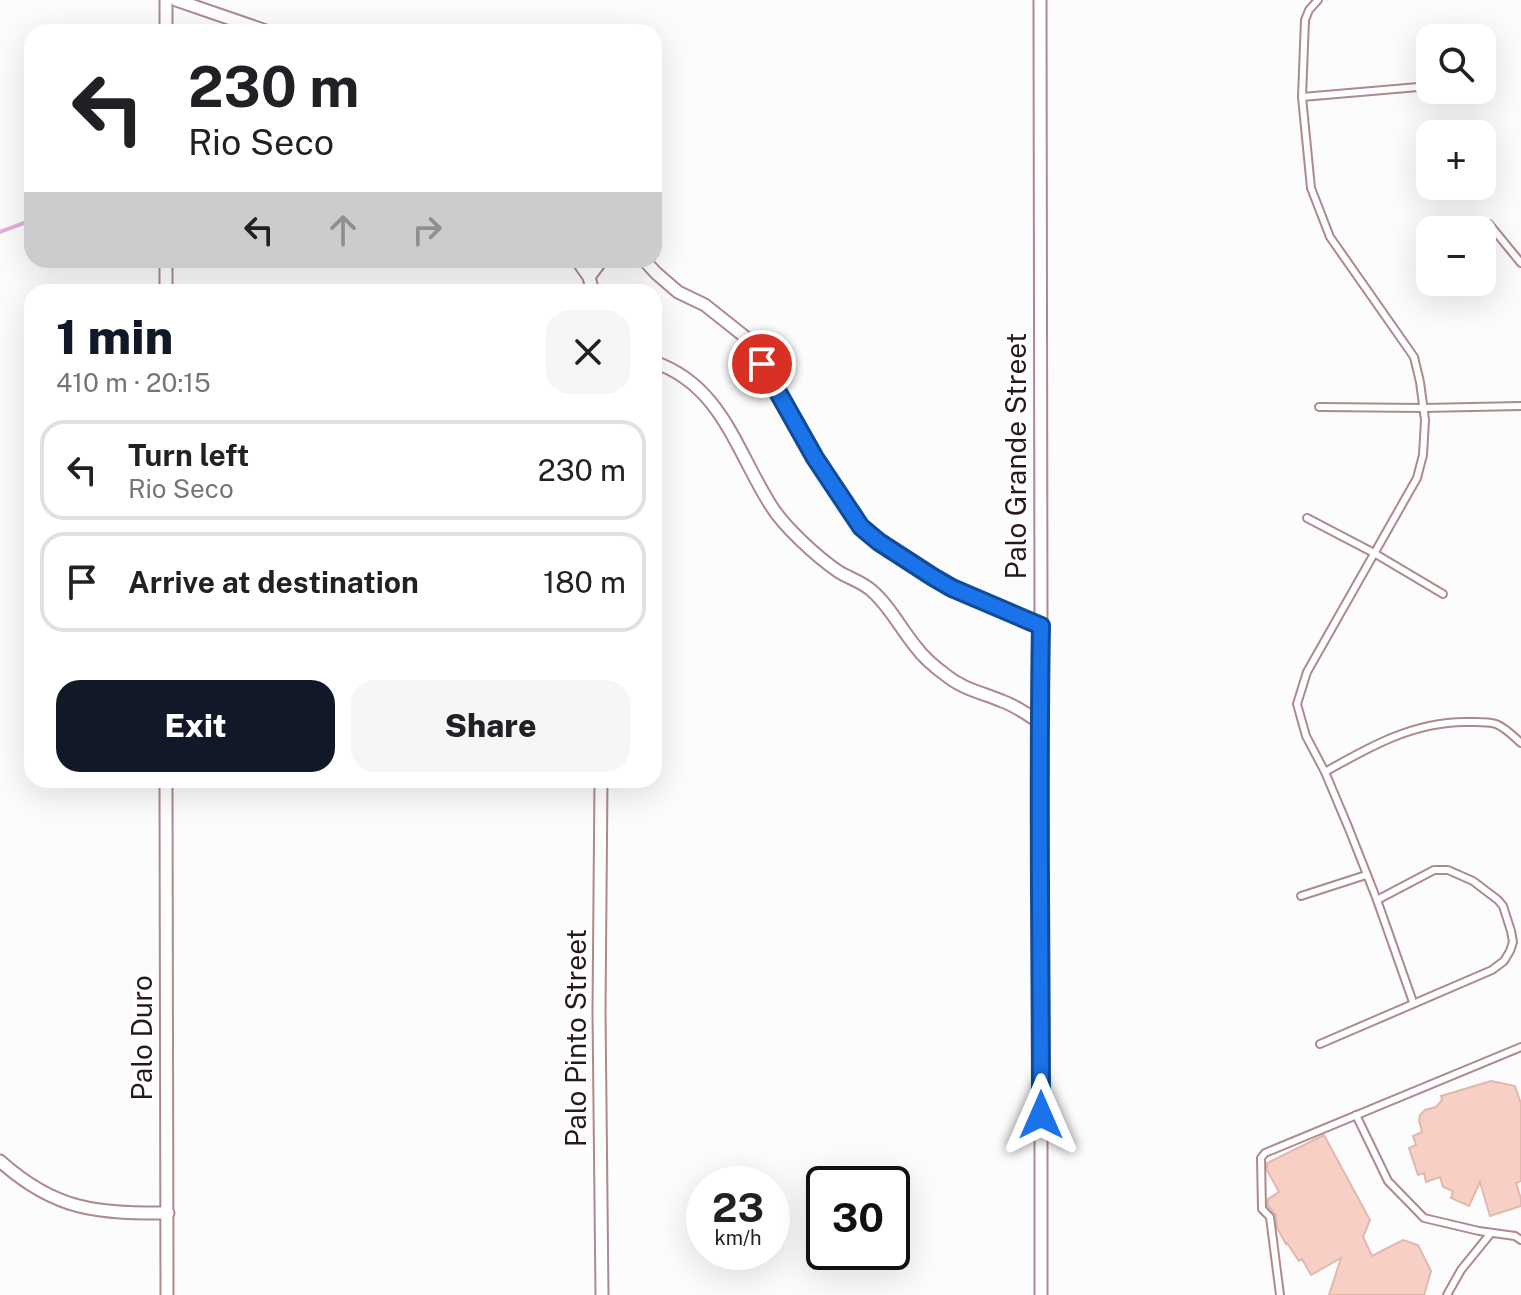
<!DOCTYPE html>
<meta charset="utf-8">
<style>
body{margin:0;font-family:"Public Sans",sans-serif;background:#f6f6f6;color:#202124;height:100vh;display:flex;flex-direction:column;font-size:30px;white-space:nowrap}
*{box-sizing:border-box;margin:0}
p{font-size:26px;color:#757577}
.icon{flex:none;width:44px;height:44px;fill:none;stroke:currentColor;stroke-width:2;stroke-linecap:round;stroke-linejoin:round}
.map{position:relative;flex:1;overflow:hidden}
.side{position:absolute;left:24px;top:284px;width:638px;height:504px;display:flex;flex-direction:column;background:#fff;border-radius:24px;box-shadow:0 8px 32px #0002}
.side>*{flex:none}
.guide{position:absolute;left:24px;top:24px;width:638px;height:244px;border-radius:24px;box-shadow:0 8px 32px #0002;background:#fff;color:#202124;overflow:hidden}
.buttons{position:absolute;left:1416px;top:24px;display:grid;gap:16px}
.buttons a{display:grid;place-items:center;width:80px;height:80px;border-radius:16px;background:#fff;box-shadow:0 8px 32px #0002;font-size:40px}
.speed{position:absolute;left:686px;top:1166px;display:flex;gap:16px;font-size:40px;font-weight:700;text-align:center}
.speed>*{display:grid;place-content:center;width:104px;height:104px;border-radius:50%;background:#fff;box-shadow:0 8px 32px #0002;line-height:1}
.speed small{font-size:20px;font-weight:400}
.speed .limit{border:4px solid #111;border-radius:12px;background:#fff;color:#111}
.pin{position:absolute;display:grid;place-items:center;width:68px;height:68px;color:#fff;margin:-34px;border:4px solid #fff;border-radius:50%;box-shadow:0 2px 8px #0007}
.me{position:absolute;width:88px;margin:-44px;rotate:0deg;stroke-linejoin:round;filter:drop-shadow(0 0 6px #0008)}
.turn{display:flex;align-items:center;gap:28px;height:168px;padding:0 32px;font-size:36px}
.turn .icon{width:104px;height:104px;stroke-width:2.5}
.turn b{display:block;font-size:56px;line-height:68px}
.lanes{display:flex;align-items:center;height:76px;padding:0 32px;background:#0003;justify-content:center;gap:40px;direction:ltr}
.lanes .off{opacity:.35}
.round{display:grid;place-items:center;flex:none;width:84px;height:84px;border-radius:24px;background:#f6f6f6}
.head{display:flex;align-items:center;justify-content:space-between;height:136px;padding:0 32px}
h1{font-size:48px;font-weight:800;line-height:60px;color:#111827}
.cta{display:flex;gap:16px;margin-top:auto;padding:16px 32px}
.cta a{flex:1;height:92px;border-radius:24px;background:#111827;color:#fff;font-size:32px;font-weight:800;line-height:92px;text-align:center}
.cta a+a{background:#f6f6f6;color:#202124}
ul{padding:0;list-style:none}
li{display:flex;align-items:center;gap:24px;height:100px;margin:0 16px 12px;padding:0 16px;border:4px solid #e0e0e0;border-radius:24px}
li div{flex:1}
li b{display:block;font-size:30px}
li em{font-style:normal}
.map>svg:first-child{display:block}
.lines{fill:none;stroke-linecap:round;stroke-linejoin:round}
.stream{stroke:#e4b0d9;stroke-width:4}
.building{fill:#f7cfc5;stroke:#dfb8ae;stroke-width:2}
.service-casing{stroke:#af898b;stroke-width:10}
.minor-casing{stroke:#af898b;stroke-width:15}
.service{stroke:#fff;stroke-width:6}
.minor{stroke:#fff;stroke-width:11}
.route-casing{stroke:#114b97;stroke-width:20}
.route{stroke:#1a73e8;stroke-width:14}
.labels{text-anchor:middle;stroke-width:6;stroke-linejoin:round;paint-order:stroke}
.street-label{font-size:28px;fill:#271819;stroke:#fff}
</style>
<div class="map">
<svg width="1521" height="1295" viewBox="0 0 1521 1295">
<rect width="100%" height="100%" fill="#fcfcfc"/>
<g class="lines">
<!-- stream -->
<path class="stream" d="M0,232l32,-12"/>
</g>
<!-- building -->
<g class="building">
<path d="M1491,1081l24,5 6,18v77l-5,2 5,16v7l-31,10 -10,-34 -11,24 -18,-8 2,-7 -10,-4 -3,-10 -14,5 -2,-9 -6,2 -9,-27 7,-3 -3,-9 9,-4 -3,-12 1,-5 5,-5 11,-3 6,-7 -1,-4z"/>
<path d="M1324,1135l46,85 -7,17 9,19 31,-16 15,5 13,26 -7,24h-95l12,-37 -30,17 -9,-16 -3,2 -12,-18 -1,1 -9,-16 -1,-13 -8,-9v-7l11,-7 -12,-22v-7z"/>
</g>
<g class="lines">
<defs>
<g id="service">
<path d="M1318,0l-9,10 -4,10 -3,77 9,91 19,49 84,120 6,25 5,38 -2,35 -6,23 -110,194 -10,32 9,32 19,36 24,57 28,71 36,102"/>
<path d="M1447,90l25,6"/>
<path d="M1302,97l128,-11"/>
<path d="M1489,224l32,39"/>
<path d="M1319,407l104,1 98,-2"/>
<path d="M1307,518l67,35 69,41"/>
<path d="M1325,772c44,-25 88,-50 140,-50 10,0 22,-1 31,2 10,4 17,12 25,19"/>
<path d="M1301,896l65,-21"/>
<path d="M1320,1044l172,-74 12,-9 6,-10 3,-9 -2,-11 -8,-25 -5,-6 -25,-19 -25,-11h-14l-57,30"/>
<path d="M1356,1115l32,66 36,37 55,13 36,5 6,4"/>
<path d="M1280,1295l-10,-78 -8,-8 -1,-51 4,-5 256,-106"/>
<path d="M1447,1295l14,-25 30,-37"/>
</g>
<g id="minor">
<path d="M166,0v32"/>
<path d="M176,0l93,32"/>
<path d="M1040,0l1,626 -3,127 3,93v449"/>
<path d="M577,260l12,17 4,15"/>
<path d="M644,260l12,13 22,19 27,13 44,35 36,67 30,51 46,69 18,15 54,35 19,11 89,38"/>
<path d="M589,277l13,-17"/>
<path d="M166,292v-32"/>
<path d="M654,362c67,23 82,88 116,142 13,22 47,53 69,68 10,6 23,10 32,18 18,15 30,39 45,57 8,11 20,21 31,29 16,13 36,17 55,25 14,5 25,13 37,21"/>
<path d="M166,780l1,515"/>
<path d="M601,780l-2,231 3,284"/>
<path d="M0,1161c56,50 96,52 168,52"/>
</g>
</defs>
<!-- service casing -->
<use href="#service" class="service-casing"/>
<!-- minor casing -->
<use href="#minor" class="minor-casing"/>
<!-- service -->
<use href="#service" class="service"/>
<!-- minor -->
<use href="#minor" class="minor"/>
</g>
<g class="lines">
<defs>
<path id="route" d="M762,364l53,94 46,69 18,15 54,35 19,11 89,38c-3,163 0,326 0,489"/>
</defs>
<!-- route casing -->
<use href="#route" class="route-casing"/>
<!-- route -->
<use href="#route" class="route"/>
</g>
<g class="labels">
<!-- street labels -->
<g class="street-label">
<text transform="translate(1016 456) rotate(-90)" y="10">Palo Grande Street</text>
<text transform="translate(142 1038) rotate(-90)" y="10">Palo Duro</text>
<text transform="translate(576 1038) rotate(-90)" y="10">Palo Pinto Street</text>
</g>
</g>
</svg>
<div class="buttons">
<a><svg class="icon" aria-label="search" viewBox="0 0 24 24"><circle cx="10" cy="10" r="6"/><path d="M15 15l6 6"/></svg></a>
<a>+</a>
<a>−</a>
</div>
<div class="speed"><div>23<small>km/h</small></div><div class="limit">30</div></div>
<div class="pin" style="left:762px;top:364px;background:#d93025"><svg class="icon" aria-label="arrive" viewBox="0 0 24 24"><path d="M6 21V4h12l-3 4 3 4H6"/></svg></div>
<svg class="me" style="left:1041px;top:1115px" viewBox="-20 -20 40 40"><path d="M0-17L14 15 0 8-14 15z" fill="#1a73e8" stroke="#fff" stroke-width="4"/></svg>
<div class="guide">
<div class="turn"><svg class="icon" aria-label="left" viewBox="0 0 24 24"><path d="M17 20v-9H6M10 6l-5 5 5 5"/></svg><div><b>230 m</b>Rio Seco</div></div>
<div class="lanes"><svg class="icon" aria-label="left" viewBox="0 0 24 24"><path d="M17 20v-9H6M10 6l-5 5 5 5"/></svg><svg class="icon off" aria-label="ahead" viewBox="0 0 24 24"><path d="M12 20V5M6 11l6-6 6 6"/></svg><svg class="icon off" aria-label="right" viewBox="0 0 24 24"><path d="M7 20v-9h11M14 6l5 5-5 5"/></svg></div>
</div>
<section class="side">
<div class="head"><div><h1>1 min</h1><p>410 m · 20:15</p></div><a class="round"><svg class="icon" aria-label="close" viewBox="0 0 24 24"><path d="M6 6l12 12M18 6L6 18"/></svg></a></div>
<ul>
<li><svg class="icon" aria-label="left" viewBox="0 0 24 24"><path d="M17 20v-9H6M10 6l-5 5 5 5"/></svg><div><b>Turn left</b><p>Rio Seco</p></div><em>230 m</em></li>
<li><svg class="icon" aria-label="arrive" viewBox="0 0 24 24"><path d="M6 21V4h12l-3 4 3 4H6"/></svg><div><b>Arrive at destination</b></div><em>180 m</em></li>
</ul>
<div class="cta"><a>Exit</a><a>Share</a></div>
</section>
</div>
